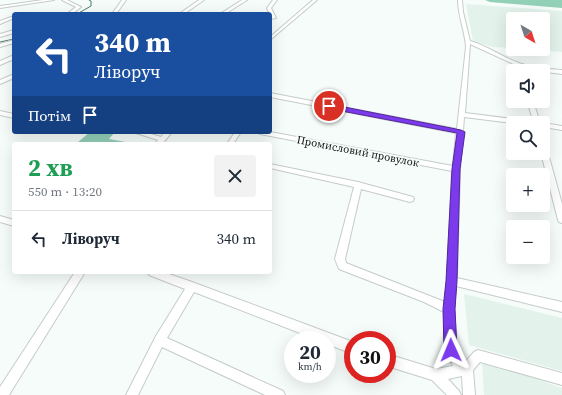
<!DOCTYPE html>
<html lang="uk">
<meta charset="utf-8">
<style>
body{margin:0;font-family:"Source Serif 4",serif;background:#f2f2f3;color:#1f2937;height:100vh;display:flex;flex-direction:column;font-size:15px;white-space:nowrap}
*{box-sizing:border-box;margin:0}
p{font-size:13px;color:#747a83}
.icon{flex:none;width:22px;height:22px;fill:none;stroke:currentColor;stroke-width:2;stroke-linecap:round;stroke-linejoin:round}
.map{position:relative;flex:1;overflow:hidden}
.details{position:absolute;left:12px;top:142px;width:260px;height:132px;display:flex;flex-direction:column;background:#fff;border-radius:4px;box-shadow:0 4px 16px #0002}
.details>*{flex:none}
.hud{position:absolute;left:12px;top:12px;width:260px;height:122px;border-radius:4px;box-shadow:0 4px 16px #0002;background:#1a4fa0;color:#fff;overflow:hidden}
.needle{width:26px;rotate:141deg}
.tools{position:absolute;left:506px;top:12px;display:grid;gap:8px}
.tools a{display:grid;place-items:center;width:44px;height:44px;border-radius:4px;background:#fff;box-shadow:0 4px 16px #0002;font-size:20px}
.speed{position:absolute;left:284px;top:331px;display:flex;gap:8px;font-size:20px;font-weight:700;text-align:center}
.speed>*{display:grid;place-content:center;width:52px;height:52px;border-radius:50%;background:#fff;box-shadow:0 4px 16px #0002;line-height:1}
.speed small{font-size:10px;font-weight:400}
.speed .limit{border:6px solid #d22;background:#fff;color:#111}
.pin{position:absolute;display:grid;place-items:center;width:34px;height:34px;color:#fff;margin:-17px;border:2px solid #fff;border-radius:50%;box-shadow:0 1px 4px #0007}
.me{position:absolute;width:44px;margin:-22px;rotate:359deg;stroke-linejoin:round;filter:drop-shadow(0 0 3px #0008)}
.turn{display:flex;align-items:center;gap:14px;height:84px;padding:0 16px;font-size:18px}
.turn .icon{width:52px;height:52px;stroke-width:2.5}
.turn b{display:block;font-size:28px;line-height:34px}
.then{display:flex;align-items:center;height:38px;padding:0 16px;background:#0003;gap:8px;font-size:15px}
.round{display:grid;place-items:center;flex:none;width:42px;height:42px;border-radius:4px;background:#f2f2f3}
.overview{display:flex;align-items:center;justify-content:space-between;height:68px;padding:0 16px}
h1{font-size:24px;font-weight:700;line-height:30px;color:#1e9e55}
ul{padding:0;list-style:none}
li{display:flex;align-items:center;gap:12px;height:56px;padding:0 16px;border-top:1px solid #e0e1e3}
li div{flex:1}
li b{display:block;font-size:15px}
li em{font-style:normal}
.map>svg:first-child{display:block}
.built{fill:#e3f3ec}
.forest{fill:#93d0b8}
.lines{fill:none;stroke-linecap:round;stroke-linejoin:round}
.stream{stroke:#517b6b;stroke-width:1}
.minor-casing{stroke:#c5ccc9;stroke-width:2}
.minor{fill:#fff;fill-rule:evenodd}
.route{fill:#7c3aed;stroke:#51269a}
.labels{text-anchor:middle;stroke-width:3.5;stroke-linejoin:round;paint-order:stroke}
.street-label{font-size:11px;fill:#0e100f;stroke:#f5fcf9}
</style>
<div class="map">
<svg width="562" height="395" viewBox="0 0 562 395">
<rect width="100%" height="100%" fill="#f5fcf9"/>
<!-- built -->
<g class="built">
<path d="M466,4l96,7v41l-40,-3h21v-30h-30v29l-21,-1 -19,-6z"/>
<path d="M464,294l98,24v53l-93,-26z"/>
<path d="M482,360l80,28v7h-78z"/>
</g>
<!-- forest -->
<g class="forest">
<path d="M485,0h77v8l-72,-6z"/>
<path d="M90,132h25l-6,7 22,4 -59,1 5,-1z"/>
</g>
<g class="lines">
<!-- stream -->
<g class="stream">
<path d="M77,14l14,-8v-5l-2,-1"/>
<path d="M0,42l14,-3"/>
</g>
<defs>
<g id="minor">
<path d="M43,0h11l-54,8v-2z"/>
<path d="M62,0h5l14,7 -9,7h-5l9,-7z"/>
<path d="M122,0h4l-10,14h-4z"/>
<path d="M199,0h5l-20,14h-5z"/>
<path d="M242,0h5l-22,14h-5z"/>
<path d="M273,0h4l-6,8 5,10 -6,1v-2h1l-4,-9z"/>
<path d="M313,0h4l-47,40v-3z"/>
<path d="M458,0h4l1,12 7,29c18,5 32,16 49,22 13,5 29,6 43,7v4l-24,-3 -18,-4 -50,-23 -5,69 64,8 3,2h-19l-49,-6 -1,14 1,1 -1,2 -3,35 -3,109 105,24v10l-106,-26 -2,23 3,40 8,13 9,-10 4,-2 84,23v12l-82,-23 -7,8 2,25h-12l-1,-19 -14,3 11,12 2,4h-14l-15,-15 -45,-14v-12l49,15 17,-3 -8,-16 -1,-38 -20,-10 -85,-33 -4,-10 19,-72 -84,-19v-4l88,18 55,15 1,2 -1,2 -3,1 -49,-13 -16,70 1,4 99,39 2,-21 5,-110 -192,-37 -3,-2h13l183,34 3,-33 -186,-36v-4l187,36 9,-82c-1,-16 -8,-31 -8,-47z"/>
<path d="M11,17l3,1 -14,6v-3z"/>
<path d="M14,30v3l-14,4v-3z"/>
<path d="M14,40v3l-14,4v-3z"/>
<path d="M14,55v4l-14,6v-4z"/>
<path d="M14,74v4l-14,6v-4z"/>
<path d="M527,101h6l7,22h-6z"/>
<path d="M0,111l14,3v4l-14,-3z"/>
<path d="M543,123l19,3v4l-19,-3z"/>
<path d="M135,132h10l16,5 4,-5h7l-10,12h-7l3,-4 -22,-7z"/>
<path d="M235,132h6l-8,12h-6z"/>
<path d="M543,144l3,2 16,58v19l-3,-1 -1,-2 -17,-67h2z"/>
<path d="M0,216l14,4v6l-14,-4z"/>
<path d="M75,272h10l-76,123h-9v-8z"/>
<path d="M147,272h16l29,10 161,60v12l-26,-10v-4h-9l-124,-48 -27,46 116,53 2,4h-20l-103,-48 -24,48h-12l30,-59 29,-47 -36,-14z"/>
</g>
</defs>
<!-- minor casing -->
<use href="#minor" class="minor-casing"/>
<!-- minor -->
<use href="#minor" class="minor"/>
</g>
<!-- route -->
<path class="route" d="M329,104l132,26 4,2 -5,37 -3,112 -2,28 2,41 -2,4 -4,2 -5,-2 -2,-4 -1,-41 3,-28 6,-112 5,-36 -131,-25v-3z"/>
<g class="labels">
<!-- street labels -->
<g class="street-label">
<text transform="translate(358 151) rotate(11)" y="4">Промисловий провулок</text>
</g>
</g>
</svg>
<div class="tools">
<a><svg class="needle" viewBox="-14 -14 28 28"><path d="M0-13l5 13h-10z" fill="#e53935"/><path d="M0 13l5-13h-10z" fill="#747a83"/></svg></a>
<a><svg class="icon" aria-label="sound" viewBox="0 0 24 24"><path d="M4 9h4l5-4v14l-5-4H4zM17 9q2 3 0 6"/></svg></a>
<a><svg class="icon" aria-label="search" viewBox="0 0 24 24"><circle cx="10" cy="10" r="6"/><path d="M15 15l6 6"/></svg></a>
<a>+</a>
<a>−</a>
</div>
<div class="speed"><div>20<small>km/h</small></div><div class="limit">30</div></div>
<div class="pin" style="left:329px;top:106px;background:#d93025"><svg class="icon" aria-label="arrive" viewBox="0 0 24 24"><path d="M6 21V4h12l-3 4 3 4H6"/></svg></div>
<svg class="me" style="left:451px;top:350px" viewBox="-20 -20 40 40"><path d="M0-17L14 15 0 8-14 15z" fill="#7c3aed" stroke="#fff" stroke-width="4"/></svg>
<div class="hud">
<div class="turn"><svg class="icon" aria-label="left" viewBox="0 0 24 24"><path d="M17 20v-9H6M10 6l-5 5 5 5"/></svg><div><b>340 m</b>Ліворуч</div></div>
<div class="then">Потім<svg class="icon" aria-label="arrive" viewBox="0 0 24 24"><path d="M6 21V4h12l-3 4 3 4H6"/></svg></div>
</div>
<section class="details">
<div class="overview"><div><h1>2 хв</h1><p>550 m · 13:20</p></div><a class="round"><svg class="icon" aria-label="close" viewBox="0 0 24 24"><path d="M6 6l12 12M18 6L6 18"/></svg></a></div>
<ul>
<li><svg class="icon" aria-label="left" viewBox="0 0 24 24"><path d="M17 20v-9H6M10 6l-5 5 5 5"/></svg><div><b>Ліворуч</b></div><em>340 m</em></li>
</ul>
</section>
</div>
